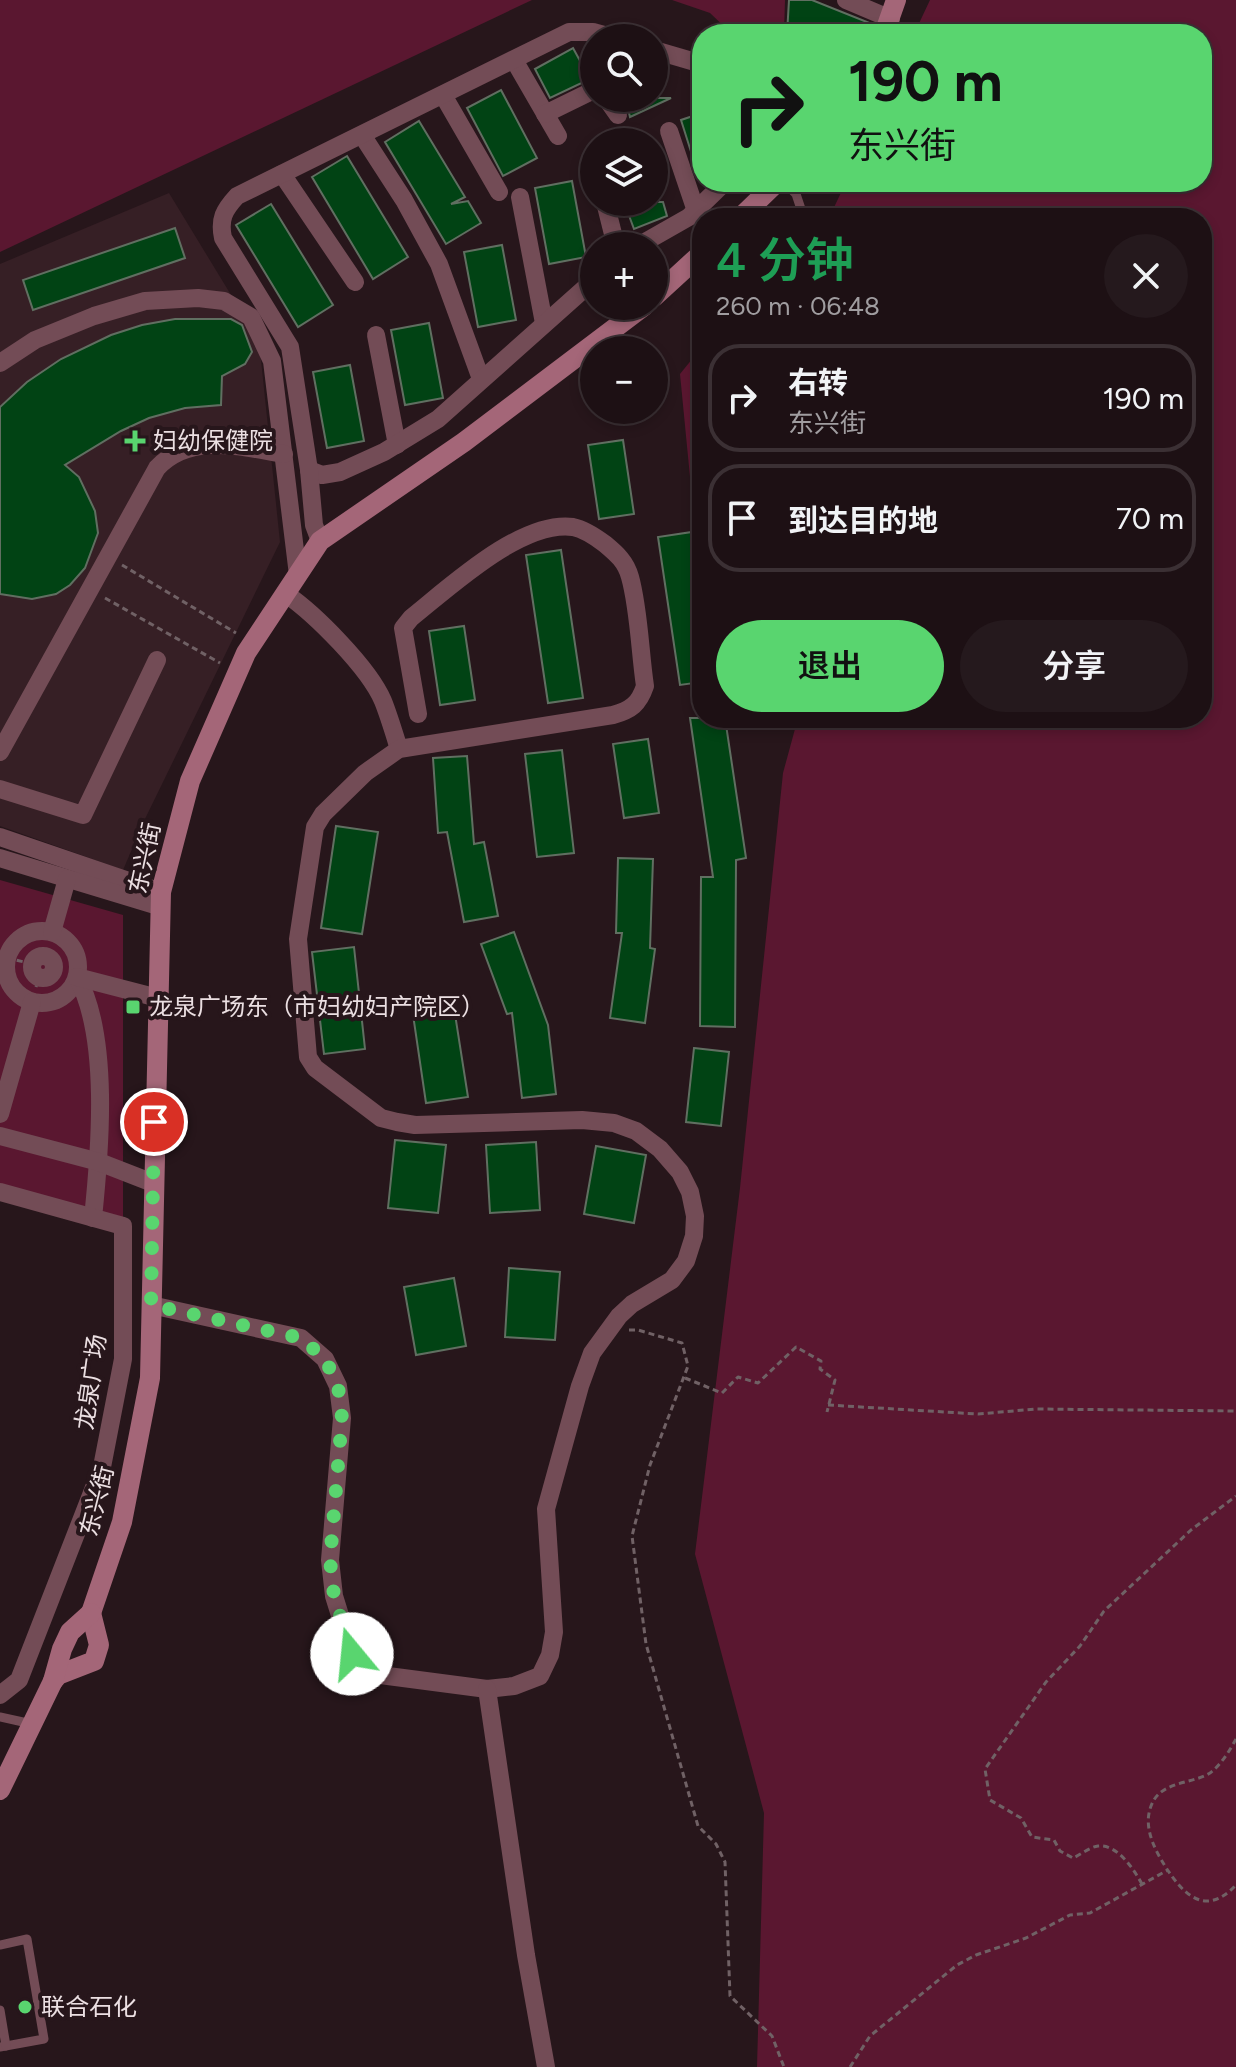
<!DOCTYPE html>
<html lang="zh">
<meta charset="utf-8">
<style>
body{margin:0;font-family:Figtree,"Noto Sans SC",sans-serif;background:#25191d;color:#f1f3f6;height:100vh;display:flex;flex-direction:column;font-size:30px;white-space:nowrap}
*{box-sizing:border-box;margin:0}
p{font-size:26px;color:#a09da0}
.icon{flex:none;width:44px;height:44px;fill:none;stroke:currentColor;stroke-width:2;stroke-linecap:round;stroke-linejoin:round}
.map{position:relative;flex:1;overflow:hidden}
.sheet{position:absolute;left:692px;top:208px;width:520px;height:520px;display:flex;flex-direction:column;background:#1d1014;border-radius:32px;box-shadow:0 4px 12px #0003,0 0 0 2px #3b3034}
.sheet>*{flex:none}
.guide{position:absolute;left:692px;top:24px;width:520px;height:168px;border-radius:32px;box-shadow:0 4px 12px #0003,0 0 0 2px #3b3034;background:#59d56f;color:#111;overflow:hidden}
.buttons{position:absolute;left:580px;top:24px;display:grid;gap:16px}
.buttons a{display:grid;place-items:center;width:88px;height:88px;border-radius:50%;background:#1d1014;box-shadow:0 4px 12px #0003,0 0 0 2px #3b3034;font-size:40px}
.pin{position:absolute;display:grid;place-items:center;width:68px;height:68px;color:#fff;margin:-34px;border:4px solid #fff;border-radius:50%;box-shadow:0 2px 8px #0007}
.me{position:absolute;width:88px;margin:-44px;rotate:343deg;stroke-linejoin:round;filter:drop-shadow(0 0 6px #0008)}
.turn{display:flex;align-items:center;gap:28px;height:168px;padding:0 24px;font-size:36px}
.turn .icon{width:104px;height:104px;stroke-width:2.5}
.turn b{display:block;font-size:56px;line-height:68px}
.round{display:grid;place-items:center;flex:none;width:84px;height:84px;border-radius:42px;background:#25191d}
.head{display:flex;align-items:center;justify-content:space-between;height:136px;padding:0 24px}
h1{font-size:48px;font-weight:600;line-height:60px;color:#1e9e55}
.button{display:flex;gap:16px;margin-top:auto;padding:16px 24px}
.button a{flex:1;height:92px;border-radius:48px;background:#59d56f;color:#111;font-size:32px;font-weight:600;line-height:92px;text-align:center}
.button a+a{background:#25191d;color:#f1f3f6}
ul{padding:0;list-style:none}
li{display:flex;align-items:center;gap:24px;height:108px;margin:0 16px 12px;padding:0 8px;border:4px solid #3b3034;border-radius:32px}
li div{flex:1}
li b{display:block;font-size:30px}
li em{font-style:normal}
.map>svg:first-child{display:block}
.built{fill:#361f25}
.green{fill:#5a1730}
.building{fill:#014314;stroke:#606f61;stroke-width:2}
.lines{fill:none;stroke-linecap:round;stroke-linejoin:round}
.path{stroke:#706165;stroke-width:3;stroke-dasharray:6 4;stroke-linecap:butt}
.lane{stroke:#734c56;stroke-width:9}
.street{stroke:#734c56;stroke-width:18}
.secondary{stroke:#a46678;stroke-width:20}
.route{stroke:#59d56f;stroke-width:14;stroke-dasharray:0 25.2}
.poi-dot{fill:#59d56f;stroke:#27161b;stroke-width:3}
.labels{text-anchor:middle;stroke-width:8;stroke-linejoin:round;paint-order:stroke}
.poi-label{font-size:24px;fill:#ebdfe2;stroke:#27161b;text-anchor:start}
.street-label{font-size:24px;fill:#ebdfe2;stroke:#27161b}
</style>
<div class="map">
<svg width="1236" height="2067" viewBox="0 0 1236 2067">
<rect width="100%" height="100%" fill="#27161b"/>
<!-- built -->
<path class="built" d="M169,193l90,148 21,201 -136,279 -21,49 -123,-44v-562z"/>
<!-- green -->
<g class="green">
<path d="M0,0h532l-532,252z"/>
<path d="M672,0h113l-1,32 -52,2 -22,-21z"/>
<path d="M930,0h306v2067h-479l7,-254 -69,-259 45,-366 43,-415 15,-55h404v-500h-373l17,-36h356v-148h-288z"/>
<path d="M702,347v136l-12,-6 -10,-103z"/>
<path d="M0,880l123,35v311l-123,-34z"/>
</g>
<!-- building -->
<g class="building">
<path d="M789,0h23l60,24 -6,10h-79z"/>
<path d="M573,48l17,31 -40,19 -15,-29z"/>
<path d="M501,90l36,68 -34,18 -36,-68z"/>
<path d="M621,98h50l-41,19 -2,-8z"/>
<path d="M702,113v64h-3l-18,-57z"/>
<path d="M419,121l46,76 -14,7 17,-3 13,22 -35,21 -61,-102z"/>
<path d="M347,156l61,101 -35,22 -61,-102z"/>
<path d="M572,181l14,76 -37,7 -14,-76z"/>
<path d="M624,202h39l4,14 -33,13z"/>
<path d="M271,204l62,101 -35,22 -62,-102z"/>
<path d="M175,228l10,30 -152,52 -10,-30z"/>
<path d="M502,245l14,75 -38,7 -14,-75z"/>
<path d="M175,319h56l11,6 10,27 -7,12 -23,12 -1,29 -36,3 -36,10 -28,13 -56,34 14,12 16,34 3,22 -13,35 -15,17 -14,9 -24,5 -32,-5v-187l27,-25 34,-23 50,-24 31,-10z"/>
<path d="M429,323l14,75 -38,7 -14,-75z"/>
<path d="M350,365l14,76 -37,7 -14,-76z"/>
<path d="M623,440l11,74 -35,5 -11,-74z"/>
<path d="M692,532l10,66v84l-22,3 -22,-148z"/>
<path d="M561,550l22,148 -35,5 -22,-148z"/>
<path d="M464,626l11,74 -35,5 -11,-74z"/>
<path d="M690,718h35l21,140 -10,2 -1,167 -35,-1 1,-149h12z"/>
<path d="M648,739l11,74 -35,5 -11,-74z"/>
<path d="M562,750l12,103 -37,4 -12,-103z"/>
<path d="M467,756l7,88 10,-2 14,74 -34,6 -17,-90 -9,1 -5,-75z"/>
<path d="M336,826l42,6 -16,102 -41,-6z"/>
<path d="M618,858l35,1 -3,89 5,1 -10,74 -35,-5 12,-85h-6z"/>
<path d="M514,932l34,93 8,69 -34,4 -10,-85 -5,1 -26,-70z"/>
<path d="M354,947l11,102 -41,5 -12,-102z"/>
<path d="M452,995l16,102 -42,6 -15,-102z"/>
<path d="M694,1048l35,4 -8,74 -35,-4z"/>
<path d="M395,1140l51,5 -8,68 -50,-5z"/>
<path d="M536,1142l4,68 -50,3 -4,-68z"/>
<path d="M596,1146l50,9 -12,68 -50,-9z"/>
<path d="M509,1268l51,4 -5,68 -50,-3z"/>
<path d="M454,1278l12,68 -50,9 -12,-68z"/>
</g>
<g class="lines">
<!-- path -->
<g class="path">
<path d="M122,565l114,68"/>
<path d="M105,598l115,65"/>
<path d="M7,958l26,6"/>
<path d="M36,987l3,-10"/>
<path d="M629,1330h9l44,13 6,23 -38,99 -18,71 14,108 52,182 18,18 9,18 5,134 42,40 12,31"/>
<path d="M685,1378l37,15 16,-16 20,6 38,-36 25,14 -1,8 15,11 -8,32"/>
<path d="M828,1405l150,9 58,-5 200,2"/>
<path d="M1236,1739c-6,11 -15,26 -26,34 -19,12 -52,7 -60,36 -6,20 5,41 15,57 19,30 41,51 71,19"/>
<path d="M1142,1884c-8,-14 -24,-40 -44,-38 -8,1 -18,9 -25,12l-13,-7 -6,-11 -22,-3 -11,-19 -31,-18 -5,-31 61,-87 34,-36 24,-35 87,-81 45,-34"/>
<path d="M850,2067l20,-31 87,-71 19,-10 50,-17 44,-23 20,-2 78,-43"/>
</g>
<!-- lane -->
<g class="lane">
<path d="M784,182l12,12 8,24"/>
<path d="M0,1717l32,7"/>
<path d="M0,1945l27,-6 17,100 -44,8"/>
<path d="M0,2010l6,36"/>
</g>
<!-- street -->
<g class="street">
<path d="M846,0l45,19"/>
<path d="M654,50l48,14"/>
<path d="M514,60l44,76"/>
<path d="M443,95l56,97"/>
<path d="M606,98l12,17"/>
<path d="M545,114l49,-24"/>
<path d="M669,131l27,80"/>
<path d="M362,135l42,65 35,64 42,115"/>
<path d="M282,174l73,108"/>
<path d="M520,197l24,126"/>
<path d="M605,202l11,44"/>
<path d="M638,246l51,-29 36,-35"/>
<path d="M376,335l21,110"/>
<path d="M0,363l35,-23 59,-24 51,-15 53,-3 26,3 27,16 21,44 26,214"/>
<path d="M309,470l13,5 18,-3 44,-20 54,-33 156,-139"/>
<path d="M320,541l-6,-16 -5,-55 -19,-123 -67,-109c-4,-19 1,-28 14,-42l332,-164h24l22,6"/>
<path d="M286,594c29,20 83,74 97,107 6,15 11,32 16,48"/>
<path d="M0,752l157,-284c34,-36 84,-21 127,-14"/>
<path d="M0,789l83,26 74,-155"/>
<path d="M0,837l161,55"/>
<path d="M0,858l161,49"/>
<circle cx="42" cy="967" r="36"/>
<path d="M52,932l15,-53"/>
<circle cx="43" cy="967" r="11"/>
<path d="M77,977c33,60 23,174 16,241"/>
<path d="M77,977l81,21"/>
<path d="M0,1114l32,-112"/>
<path d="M0,1136l99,26 54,21"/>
<path d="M0,1192l123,34v133l-21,108 -83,213 -19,15"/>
<path d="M151,1305l150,33 24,21 13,27 4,32 -12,142 4,36 18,58 13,19 122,16 27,-3 26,-10 10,-21 4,-23 -8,-123 34,-123 12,-33 27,-37 13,-12 40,-24 14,-19 8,-25 1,-20 -5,-24 -10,-20 -20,-23 -24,-18 -22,-8 -32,-3 -167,5 -18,-3 -16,-4 -66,-50 -7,-11 -10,-118 17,-112 8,-13 42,-41 34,-24 214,-34c18,-5 26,-11 32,-29 -5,-33 -6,-77 -15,-109 -4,-15 -13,-23 -25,-33 -8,-6 -22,-15 -32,-17 -52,-7 -123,60 -162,91l-8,10 15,86"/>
<path d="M487,1689l39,266 20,112"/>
</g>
<!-- secondary -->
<g class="secondary">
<path d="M884,34l12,-34"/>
<path d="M740,218l37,-36"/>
<path d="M654,297l48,-44"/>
<path d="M91,1613l31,-91 28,-144 11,-486 29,-111 56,-128 74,-112 144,-99 180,-136"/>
<path d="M53,1681l5,-6 36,-14 5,-16 -8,-32"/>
<path d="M0,1790l53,-109 9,-32 8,-17 21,-19"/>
</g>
</g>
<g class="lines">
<!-- route -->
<path class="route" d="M154,1122l-3,183 150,33 24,21 13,27 4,32 -12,142 4,36 18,58"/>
</g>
<!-- markers -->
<g class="poi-dot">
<path d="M131 429h8v8h8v8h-8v8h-8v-8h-8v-8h8z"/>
<rect x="125" y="999" width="16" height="16" rx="4"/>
<circle cx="25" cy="2007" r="8"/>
</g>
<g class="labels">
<!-- poi labels -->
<g class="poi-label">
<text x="153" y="449">妇幼保健院</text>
<text x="149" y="1015">龙泉广场东（市妇幼妇产院区）</text>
<text x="41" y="2015">联合石化</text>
</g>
<!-- street labels -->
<g class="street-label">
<text transform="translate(145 858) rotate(-78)" y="8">东兴街</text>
<text transform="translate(91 1382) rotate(-82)" y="8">龙泉广场</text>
<text transform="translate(97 1501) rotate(-76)" y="8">东兴街</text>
</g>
</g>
</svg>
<div class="buttons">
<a><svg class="icon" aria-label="search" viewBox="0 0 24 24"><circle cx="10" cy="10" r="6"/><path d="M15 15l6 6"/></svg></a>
<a><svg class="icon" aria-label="layers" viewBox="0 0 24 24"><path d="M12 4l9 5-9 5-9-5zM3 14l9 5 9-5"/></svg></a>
<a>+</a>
<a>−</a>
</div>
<div class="pin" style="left:154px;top:1122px;background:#d93025"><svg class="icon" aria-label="arrive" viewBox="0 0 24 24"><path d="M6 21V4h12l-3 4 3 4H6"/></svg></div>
<svg class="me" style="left:352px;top:1654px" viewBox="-20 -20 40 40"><circle r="19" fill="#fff"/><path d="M0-13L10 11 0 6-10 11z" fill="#59d56f"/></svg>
<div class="guide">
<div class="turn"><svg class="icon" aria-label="right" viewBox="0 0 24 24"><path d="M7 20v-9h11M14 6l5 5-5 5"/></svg><div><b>190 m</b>东兴街</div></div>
</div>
<section class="sheet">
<div class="head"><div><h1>4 分钟</h1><p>260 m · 06:48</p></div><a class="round"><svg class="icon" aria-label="close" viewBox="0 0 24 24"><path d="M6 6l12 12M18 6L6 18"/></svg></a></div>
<ul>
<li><svg class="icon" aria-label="right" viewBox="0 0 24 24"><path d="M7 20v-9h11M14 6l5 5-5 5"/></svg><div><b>右转</b><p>东兴街</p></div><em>190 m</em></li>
<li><svg class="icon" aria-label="arrive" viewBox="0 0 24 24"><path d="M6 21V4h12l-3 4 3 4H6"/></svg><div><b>到达目的地</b></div><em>70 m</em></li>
</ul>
<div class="button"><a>退出</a><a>分享</a></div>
</section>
</div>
